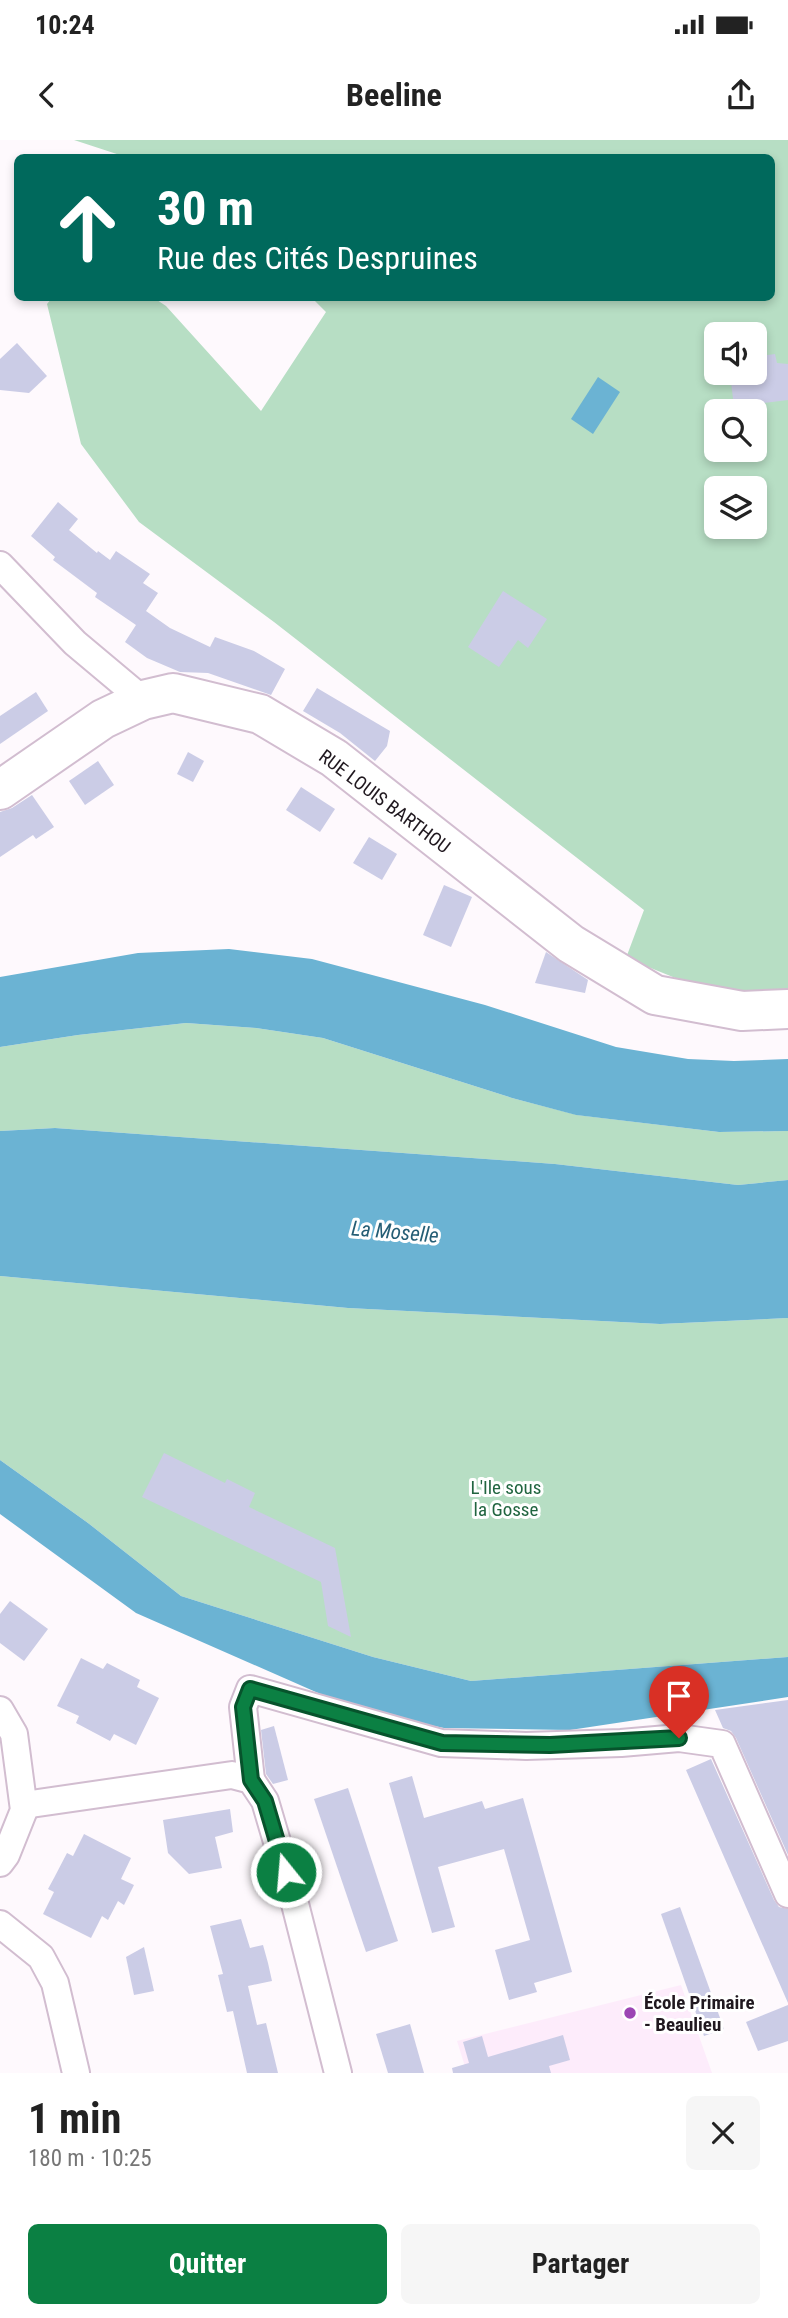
<!DOCTYPE html>
<html lang="fr">
<meta charset="utf-8">
<style>
body{margin:0;font-family:"Roboto Condensed",sans-serif;background:#f6f6f6;color:#222;height:100vh;display:flex;flex-direction:column;font-size:26px;white-space:nowrap}
*{box-sizing:border-box;margin:0}
p{font-size:23px;color:#767676}
.icon{flex:none;width:38px;height:38px;fill:none;stroke:currentColor;stroke-width:2;stroke-linecap:round;stroke-linejoin:round}
.map{position:relative;height:1933px;overflow:hidden}
.side{display:flex;flex-direction:column;background:#fff;flex:1}
.side>*{flex:none}
.banner{position:absolute;left:14px;top:14px;width:761px;height:147px;border-radius:10px;box-shadow:0 4px 10px #0003;background:#00695c;color:#fff;overflow:hidden}
.controls{position:absolute;left:704px;top:182px;display:grid;gap:14px}
.controls a{display:grid;place-items:center;width:63px;height:63px;border-radius:10px;background:#fff;box-shadow:0 4px 10px #0003;font-size:35px}
.pin{position:absolute;display:grid;place-items:center;width:60px;height:60px;color:#fff;margin:-72px -30px;border-radius:50% 50% 50% 0;rotate:-45deg;box-shadow:0 0 7px #0007}
.pin .icon{rotate:45deg}
.me{position:absolute;width:77px;margin:-38px;rotate:343deg;stroke-linejoin:round;filter:drop-shadow(0 0 5px #0008)}
.turn{display:flex;align-items:center;gap:24px;height:147px;padding:0 28px;font-size:32px}
.turn .icon{width:91px;height:91px;stroke-width:2.5}
.turn b{display:block;font-size:49px;line-height:60px}
.round{display:grid;place-items:center;flex:none;width:74px;height:74px;border-radius:10px;background:#f6f6f6}
.overview{display:flex;align-items:center;justify-content:space-between;height:119px;padding:0 28px}
h1{font-size:42px;font-weight:700;line-height:52px}
.action{display:flex;gap:14px;margin-top:auto;padding:14px 28px}
.action a{flex:1;height:80px;border-radius:10px;background:#0b8043;color:#fff;font-size:28px;font-weight:700;line-height:80px;text-align:center}
.action a+a{background:#f6f6f6;color:#222}
.status{display:flex;justify-content:space-between;align-items:center;height:49px;padding:0 35px;background:#fff;direction:ltr}
.status svg{height:19px;fill:currentColor}
header{display:flex;justify-content:space-between;align-items:center;height:91px;padding:0 28px;background:#fff;font-size:32px;font-weight:700}
.map>svg:first-child{display:block}
.built{fill:#fdecfb}
.green{fill:#b7dec4;fill-rule:evenodd}
.water{fill:#6bb3d3}
.building{fill:#cbcce6}
.lines{fill:none;stroke-linecap:round;stroke-linejoin:round}
.minor-casing{stroke:#d2bdd0;stroke-width:30}
.primary-casing{stroke:#d2bdd0;stroke-width:42}
.minor{stroke:#fff;stroke-width:26}
.primary{stroke:#fff;stroke-width:38}
.route-casing{stroke:#07532c;stroke-width:18}
.route{stroke:#0b8043;stroke-width:12}
.poi-dot{fill:#9c46b4;stroke:#fff;stroke-width:2.5}
.labels{text-anchor:middle;stroke-width:6;stroke-linejoin:round;paint-order:stroke}
.street-label{font-size:19px;fill:#20181f;stroke:#fff}
.park-label{font-size:19px;fill:#216540;stroke:#fff}
.poi-label{font-size:19px;font-weight:bold;fill:#20181f;stroke:#fff;text-anchor:start}
.water-label{font-size:21px;font-style:italic;fill:#255e75;stroke:#fff}
</style>
<div class="status"><b>10:24</b><svg viewBox="0 0 49 12"><path d="M0 12V9h3v3zM5 12V6h3v6zM10 12V3h3v9zM15 12V0h3v12zM26 1h20v11H26zM47 4h2v5h-2z"/></svg></div>
<header><svg class="icon" aria-label="back" viewBox="0 0 24 24"><path d="M15 5l-7 7 7 7"/></svg>Beeline<svg class="icon" aria-label="share" viewBox="0 0 24 24"><path d="M12 15V3M7 8l5-5 5 5M5 13v7h14v-7"/></svg></header>
<div class="map">
<svg width="788" height="1933" viewBox="0 0 788 1933">
<rect width="100%" height="100%" fill="#fef9fd"/>
<!-- built -->
<path class="built" d="M681,1845l31,88h-245l-10,-32z"/>
<!-- green -->
<g class="green">
<path d="M74,0h714v855l-83,-5 -79,-32 18,-48 -370,-288 -135,-100 -58,-78 -34,-140 5,-6h102l12,8 95,105 65,-99 -14,-14h460v-140h-643zM716,194h38v39h-38zM716,271h38v39h-38zM716,348h38v39h-38z"/>
<path d="M186,883l70,5 67,10 189,60 65,17 142,17 69,-1v49l-50,5 -183,-21 -500,-36 -55,3v-84l78,-12z"/>
<path d="M0,1136l348,32 312,16 128,-6v339l-317,24 -98,-24 -192,-61 -93,-73 -88,-63z"/>
</g>
<!-- water -->
<g class="water">
<path d="M598,237l22,15 -27,42 -22,-15z"/>
<path d="M229,809l83,10 173,46 131,42 72,12 46,2 54,-2v72l-69,1 -143,-17 -64,-17 -189,-60 -67,-10 -70,-5 -108,12 -78,12v-70l138,-24z"/>
<path d="M55,988l500,36 183,21 50,-5v138l-128,6 -312,-16 -348,-32v-145z"/>
<path d="M0,1320l88,63 93,73 192,61 98,24 317,-24v40l-218,33 -126,-2 -85,-17 -223,-98 -136,-99z"/>
</g>
<!-- building -->
<g class="building">
<path d="M17,203l30,33 -18,17 -29,-3v-31z"/>
<path d="M775,214l2,9 11,1v36l-54,7 -4,-34h24v-16z"/>
<path d="M58,362l20,17 -9,11 28,23 1,-2 12,9 6,-9 34,23 -7,9 15,10 -12,18 24,17 40,19 5,-10 39,14 31,18 -14,26 -63,-22 -28,-1 -33,-14 -22,-16 11,-17 -41,-28 2,-4 -44,-33 2,-3 -24,-21z"/>
<path d="M503,451l44,28 -19,29 -10,-8 -19,27 -31,-20z"/>
<path d="M317,548l73,43 -3,15 -12,15 -35,-28 -37,-22z"/>
<path d="M36,552l12,19 -48,33v-28z"/>
<path d="M188,612l16,9 -11,21 -16,-8z"/>
<path d="M98,621l16,24 -29,20 -16,-24z"/>
<path d="M301,647l34,22 -15,23 -34,-22z"/>
<path d="M32,655l22,32 -18,12 -3,-4 -33,22v-45l12,-4z"/>
<path d="M369,697l28,17 -15,26 -29,-17z"/>
<path d="M444,745l28,12 -21,50 -28,-12z"/>
<path d="M546,812l42,28 -3,13 -50,-10z"/>
<path d="M164,1313l61,30 2,-4 28,14 -6,14 86,41 16,89 -23,-11 -7,-44 -179,-85z"/>
<path d="M10,1461l38,28 -24,32 -24,-18v-29z"/>
<path d="M81,1518l22,11 4,-6 33,17 -3,7 22,11 -23,47 -22,-11 -4,7 -34,-18 3,-7 -22,-10z"/>
<path d="M788,1560v155l-52,-117 -5,-7 -8,-3 -8,-18z"/>
<path d="M274,1586l14,54 -15,4 -7,-10 -5,-44z"/>
<path d="M711,1619l63,141 5,7 9,2v94l-102,-233z"/>
<path d="M412,1636l12,42 58,-17 3,8 38,-11 49,174 -38,11 3,9 -28,8 -14,-50 35,-10 -26,-91 -66,18 17,60 -23,6 -43,-150z"/>
<path d="M348,1648l50,153 -32,11 -52,-153z"/>
<path d="M230,1669l3,23 -18,5 7,31 -33,6 -21,-21 -5,-33z"/>
<path d="M84,1694l47,24 -10,21 13,6 -10,20 -6,-4 -10,19 -6,-4 -11,22 -48,-24 11,-22 -6,-3 6,-11 13,-25 6,3z"/>
<path d="M680,1767l44,122 -20,7 -43,-122z"/>
<path d="M241,1779l9,29 13,-3 5,18 4,18 -24,5 9,39 9,-2 12,50h-31l-14,-62 -6,1 -9,-37 5,-1 -13,-48z"/>
<path d="M144,1807l10,44 -20,4 -8,-38z"/>
<path d="M788,1865v36l-30,10 -12,-29z"/>
<path d="M410,1884l14,49h-36l-12,-39z"/>
<path d="M563,1895l7,25 -21,6 2,7h-98l-1,-5 17,-5 -6,-21 19,-6 6,21z"/>
</g>
<g class="lines">
<defs>
<g id="minor">
<path d="M0,425l75,78 68,57"/>
<path d="M0,1570l14,24 10,76 -18,45 -6,8"/>
<path d="M251,1640l-8,-73 7,-18 191,54 85,3 95,-3 58,-5 43,6 66,150"/>
<path d="M24,1665l208,-30 19,5 14,21 28,95 45,177"/>
<path d="M0,1784l41,33 14,26 21,90"/>
</g>
<path id="primary" d="M0,650l103,-71 40,-19 30,-7 87,21 74,44 237,186 84,51 87,16 46,-2"/>
</defs>
<!-- minor casing -->
<use href="#minor" class="minor-casing"/>
<!-- primary casing -->
<use href="#primary" class="primary-casing"/>
<!-- minor -->
<use href="#minor" class="minor"/>
<!-- primary -->
<use href="#primary" class="primary"/>
</g>
<g class="lines">
<defs>
<path id="route" d="M286,1732l-21,-71 -14,-21 -8,-73 7,-18 192,54 108,2 129,-7"/>
</defs>
<!-- route casing -->
<use href="#route" class="route-casing"/>
<!-- route -->
<use href="#route" class="route"/>
</g>
<!-- markers -->
<circle class="poi-dot" cx="630" cy="1873" r="7"/>
<g class="labels">
<!-- street labels -->
<g class="street-label">
<text transform="translate(385 661) rotate(37)" y="7">RUE LOUIS BARTHOU</text>
</g>
<!-- park labels -->
<g class="park-label">
<text x="506" y="1354">L'Ile sous<tspan x="506" dy="22">la Gosse</tspan></text>
</g>
<!-- poi labels -->
<g class="poi-label">
<text x="644" y="1869">École Primaire<tspan x="644" dy="22">- Beaulieu</tspan></text>
</g>
<!-- water labels -->
<g class="water-label">
<text transform="translate(395 1092) rotate(5)" y="7">La Moselle</text>
</g>
</g>
</svg>
<div class="controls">
<a><svg class="icon" aria-label="sound" viewBox="0 0 24 24"><path d="M4 9h4l5-4v14l-5-4H4zM17 9q2 3 0 6"/></svg></a>
<a><svg class="icon" aria-label="search" viewBox="0 0 24 24"><circle cx="10" cy="10" r="6"/><path d="M15 15l6 6"/></svg></a>
<a><svg class="icon" aria-label="layers" viewBox="0 0 24 24"><path d="M12 4l9 5-9 5-9-5zM3 14l9 5 9-5"/></svg></a>
</div>
<div class="pin" style="left:679px;top:1598px;background:#d93025"><svg class="icon" aria-label="arrive" viewBox="0 0 24 24"><path d="M6 21V4h12l-3 4 3 4H6"/></svg></div>
<svg class="me" style="left:286px;top:1732px" viewBox="-20 -20 40 40"><circle r="17" fill="#0b8043" stroke="#fff" stroke-width="3"/><path d="M0-11L8 9 0 5-8 9z" fill="#fff"/></svg>
<div class="banner">
<div class="turn"><svg class="icon" aria-label="ahead" viewBox="0 0 24 24"><path d="M12 20V5M6 11l6-6 6 6"/></svg><div><b>30 m</b>Rue des Cités Despruines</div></div>
</div>
</div>
<section class="side">
<div class="overview"><div><h1>1 min</h1><p>180 m · 10:25</p></div><a class="round"><svg class="icon" aria-label="close" viewBox="0 0 24 24"><path d="M6 6l12 12M18 6L6 18"/></svg></a></div>
<div class="action"><a>Quitter</a><a>Partager</a></div>
</section>
